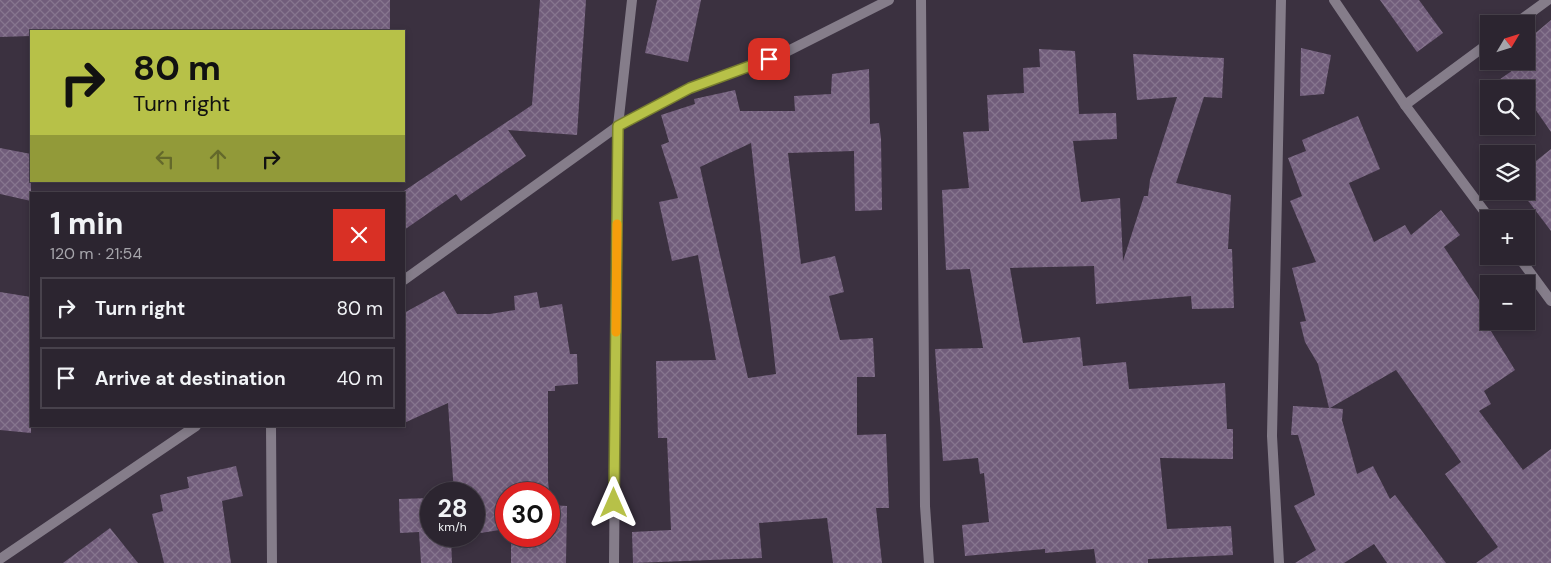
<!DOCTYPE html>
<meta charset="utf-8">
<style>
body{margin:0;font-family:"DM Sans",sans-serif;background:#38313c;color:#f1f3f6;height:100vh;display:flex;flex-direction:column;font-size:19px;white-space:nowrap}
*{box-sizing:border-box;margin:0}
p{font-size:16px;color:#a6a5ab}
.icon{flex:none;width:28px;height:28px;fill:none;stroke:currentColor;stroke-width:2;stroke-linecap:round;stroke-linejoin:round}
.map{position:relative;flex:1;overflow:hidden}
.side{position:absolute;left:30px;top:192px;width:375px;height:235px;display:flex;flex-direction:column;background:#2c2530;border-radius:0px;box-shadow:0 2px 8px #0003,0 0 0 1px #48424c}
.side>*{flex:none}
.banner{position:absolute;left:30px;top:30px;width:375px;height:152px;border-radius:0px;box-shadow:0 2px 8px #0003,0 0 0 1px #48424c;background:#b7c148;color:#111;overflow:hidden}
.needle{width:32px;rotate:52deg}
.fabs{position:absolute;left:1480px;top:15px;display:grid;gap:10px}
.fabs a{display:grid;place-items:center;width:55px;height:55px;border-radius:0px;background:#2c2530;box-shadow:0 2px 8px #0003,0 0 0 1px #48424c;font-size:25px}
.speed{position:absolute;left:420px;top:482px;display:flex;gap:10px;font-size:25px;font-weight:700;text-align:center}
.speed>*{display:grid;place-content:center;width:65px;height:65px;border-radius:50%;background:#2c2530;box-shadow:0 2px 8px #0003,0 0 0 1px #48424c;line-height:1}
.speed small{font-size:12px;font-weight:400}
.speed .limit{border:8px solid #d22;background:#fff;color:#111}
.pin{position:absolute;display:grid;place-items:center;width:42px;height:42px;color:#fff;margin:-21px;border-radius:10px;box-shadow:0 2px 8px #0006}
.me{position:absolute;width:55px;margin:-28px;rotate:0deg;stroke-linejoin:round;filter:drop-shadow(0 0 4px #0008)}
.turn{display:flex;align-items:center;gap:18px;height:105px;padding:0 20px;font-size:22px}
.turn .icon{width:65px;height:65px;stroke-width:2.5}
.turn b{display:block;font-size:35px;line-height:42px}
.lanes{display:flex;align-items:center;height:48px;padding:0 20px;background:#0003;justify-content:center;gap:25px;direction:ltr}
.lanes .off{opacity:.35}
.round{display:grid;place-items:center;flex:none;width:52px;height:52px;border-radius:0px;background:#38313c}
.overview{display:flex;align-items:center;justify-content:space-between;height:85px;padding:0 20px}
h1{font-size:30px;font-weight:800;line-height:38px}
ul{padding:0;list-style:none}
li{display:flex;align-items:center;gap:15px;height:62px;margin:0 10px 8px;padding:0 10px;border:2px solid #48424c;border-radius:0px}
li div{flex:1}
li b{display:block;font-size:19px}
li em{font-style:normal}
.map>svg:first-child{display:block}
.building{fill:url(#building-cross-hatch);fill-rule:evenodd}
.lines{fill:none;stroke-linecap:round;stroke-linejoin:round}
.minor{stroke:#857d8a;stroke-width:10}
.route-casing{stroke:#777d2f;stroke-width:12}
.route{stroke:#b7c148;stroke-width:9}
.slow{stroke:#f59e0b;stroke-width:9}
</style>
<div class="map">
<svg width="1551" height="563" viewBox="0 0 1551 563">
<defs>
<pattern id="building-cross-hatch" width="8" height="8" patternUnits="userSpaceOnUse" patternTransform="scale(1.25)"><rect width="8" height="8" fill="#715d7b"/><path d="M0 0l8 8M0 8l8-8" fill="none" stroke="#86758e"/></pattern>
</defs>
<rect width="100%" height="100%" fill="#3b3140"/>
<!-- building -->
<g class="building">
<path d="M0,0h390v31h-359v5l-31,1z"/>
<path d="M540,0h46l-9,135 -69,-5 18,26 -65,45 -5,-7 -52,36v-39l128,-86z"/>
<path d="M657,0h44l-13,62 -43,-9z"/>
<path d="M1380,0h39l24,33 -26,19z"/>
<path d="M1551,20v112l-25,-36v-7h-40l40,-28v-20z"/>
<path d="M1301,48l30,7 -7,39 -24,2z"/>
<path d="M1039,49l36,2 4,63 37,-1 1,26 -44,2 8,61 39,-4 3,63 21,-65h4l2,-16 27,-83 -40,3 -4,-46 91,4 -2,40 -18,-1 -28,86 55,12 -3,54h4l2,59 -42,1 -1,-13 -95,8 -2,-38 -84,2 13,75 57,-6 3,29 43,-4 3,27 96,-6 2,46h6v30l-73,-1 7,71 64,-3 2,29 -85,4v4h-52l-2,-14 -49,4v-4l-80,7 -3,-31 27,-3 -5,-49 -4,1 -2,-16 -35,3 -8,-112 48,-1 -13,-79 -24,1 -4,-80 27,-2 -6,-56 26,-1 -2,-36 37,-2 -1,-25 17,-1z"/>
<path d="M869,69l1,55 9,-1 2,15 1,72 -27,1 -1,-60 -66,2 13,111 34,-8 9,36 -15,4 11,44 33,-2 2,39h-18v58l29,-1 3,74h-13l6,55h-49l-6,-45 -68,5 3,35 -129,5 -1,-31 39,-2 -4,-92h-9l-2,-77 60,-1 -18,-105 -26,6 -13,-59 19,-4 -17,-53 8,-3 -8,-27 34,-11 -1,-5 41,-9 5,21h55l-1,-15 37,-2 1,-20zM751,143l25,231 -28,4 -48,-211z"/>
<path d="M1358,116l22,53 -31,14 25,59 31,-17 6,10 30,-25 19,25 -16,12 45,68v13l26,42 -31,21 7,13 -12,7 44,59 28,-21v114h-75l22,-16 -53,-73 16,-12 -65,-92 -66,38 13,1 -1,11 15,54 16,-8 17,33 5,-4 51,68h-59l-13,-19 -30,19h-49l21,-13 -22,-44 21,-11 -17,-60h-7l2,-29 36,2 -11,-44 -13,-22 -5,-20 6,-1 -14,-53 24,-6 -26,-61 12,-5 -14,-38 18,-7 -4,-11z"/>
<path d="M0,148l31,6v47l-31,-7z"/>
<path d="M1551,149v82l-25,-33v-29z"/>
<path d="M444,291l13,23h33l25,-4 -1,-14 23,-4 3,16 22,-4 8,50h7l1,30 -23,2v5h-7v89l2,25 17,1 -1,57h-55v-27h38v-42h-43v35l-32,5v-40h-20l-6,-91 -44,20v-110z"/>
<path d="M0,292l31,5v136l-31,-3z"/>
<path d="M236,466l7,30 -21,5 9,62h-67l-12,-49 11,-3 -3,-16 29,-7 -2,-11z"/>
<path d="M431,498v38h29l-9,2 1,25h-31l-2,-31 -19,1 -1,-34z"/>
<path d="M110,528l28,35h-75z"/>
</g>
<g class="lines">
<!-- minor -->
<g class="minor">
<path d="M921,0l4,506 4,57"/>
<path d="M1334,0l71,105 85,114"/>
<path d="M1515,24l33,-24"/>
<path d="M1405,105l84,-62"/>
<path d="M1518,256l33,45"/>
<path d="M404,280l214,-154 72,-38 96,-36 103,-52"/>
<path d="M271,426l1,137"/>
<path d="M0,559l196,-133"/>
<path d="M614,563l4,-437 14,-126"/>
<path d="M1279,563l-7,-127 9,-436"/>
</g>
</g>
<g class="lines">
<defs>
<path id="route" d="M614,503l4,-377 72,-38 79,-29"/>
</defs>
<!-- route casing -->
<use href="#route" class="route-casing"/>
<!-- route -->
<use href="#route" class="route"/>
<!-- slow -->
<path class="slow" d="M616,332l1,-108"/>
</g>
</svg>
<div class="fabs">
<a><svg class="needle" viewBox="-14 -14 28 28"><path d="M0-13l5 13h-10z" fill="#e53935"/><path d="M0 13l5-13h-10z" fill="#a6a5ab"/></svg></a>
<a><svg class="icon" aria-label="search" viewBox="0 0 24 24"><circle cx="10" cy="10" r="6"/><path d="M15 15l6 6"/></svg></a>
<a><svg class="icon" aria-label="layers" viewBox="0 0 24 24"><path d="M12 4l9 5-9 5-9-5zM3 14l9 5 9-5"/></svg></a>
<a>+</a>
<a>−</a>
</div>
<div class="speed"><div>28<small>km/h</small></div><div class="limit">30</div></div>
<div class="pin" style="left:769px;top:59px;background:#d93025"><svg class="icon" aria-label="arrive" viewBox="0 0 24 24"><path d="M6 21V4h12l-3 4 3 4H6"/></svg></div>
<svg class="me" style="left:614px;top:503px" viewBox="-20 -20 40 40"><path d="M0-17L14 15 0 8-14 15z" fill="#b7c148" stroke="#fff" stroke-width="4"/></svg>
<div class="banner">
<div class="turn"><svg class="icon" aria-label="right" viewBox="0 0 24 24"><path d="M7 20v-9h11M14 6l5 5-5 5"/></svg><div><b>80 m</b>Turn right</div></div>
<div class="lanes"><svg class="icon off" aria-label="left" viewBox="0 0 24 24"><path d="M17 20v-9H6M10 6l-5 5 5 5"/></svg><svg class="icon off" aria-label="ahead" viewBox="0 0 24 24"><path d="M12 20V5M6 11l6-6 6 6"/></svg><svg class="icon" aria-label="right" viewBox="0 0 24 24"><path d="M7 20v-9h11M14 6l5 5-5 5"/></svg></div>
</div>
<section class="side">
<div class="overview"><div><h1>1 min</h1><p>120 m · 21:54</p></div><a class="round" style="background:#d93025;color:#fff"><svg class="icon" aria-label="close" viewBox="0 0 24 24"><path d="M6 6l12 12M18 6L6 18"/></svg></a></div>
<ul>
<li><svg class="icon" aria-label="right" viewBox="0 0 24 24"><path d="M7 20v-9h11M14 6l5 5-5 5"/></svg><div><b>Turn right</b></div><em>80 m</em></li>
<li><svg class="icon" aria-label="arrive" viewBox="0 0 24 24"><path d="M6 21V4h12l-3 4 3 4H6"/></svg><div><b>Arrive at destination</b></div><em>40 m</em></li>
</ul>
</section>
</div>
